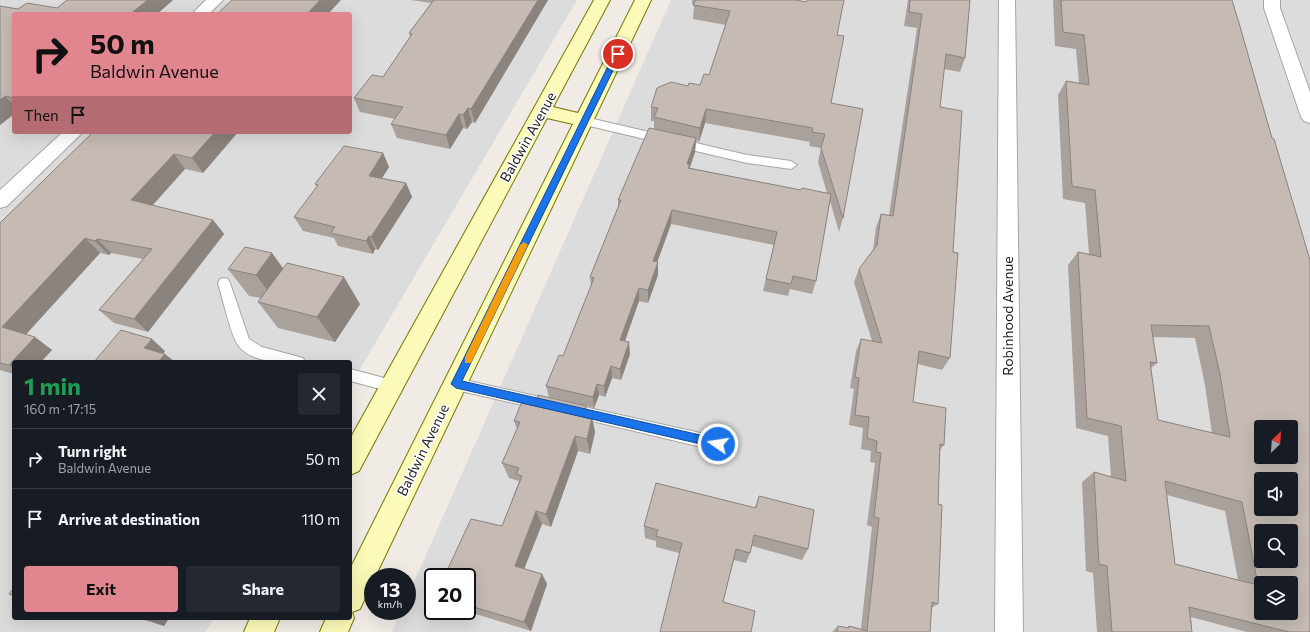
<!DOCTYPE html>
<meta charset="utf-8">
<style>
body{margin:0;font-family:Commissioner,sans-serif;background:#242831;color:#f1f3f6;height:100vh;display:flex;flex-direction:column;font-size:15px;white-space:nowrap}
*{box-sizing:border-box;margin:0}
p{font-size:13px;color:#9ea1a6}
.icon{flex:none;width:22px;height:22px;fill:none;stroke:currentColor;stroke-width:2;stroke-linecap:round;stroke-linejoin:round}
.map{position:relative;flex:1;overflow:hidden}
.drawer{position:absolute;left:12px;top:360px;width:340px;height:260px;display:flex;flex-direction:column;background:#171b24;border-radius:4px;box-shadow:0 4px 16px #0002}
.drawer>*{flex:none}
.top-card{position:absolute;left:12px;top:12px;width:340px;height:122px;border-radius:4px;box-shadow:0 4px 16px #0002;background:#e1868e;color:#111;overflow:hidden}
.needle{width:26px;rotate:25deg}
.fabs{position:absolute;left:1254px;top:420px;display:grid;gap:8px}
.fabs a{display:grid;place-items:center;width:44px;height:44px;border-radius:4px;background:#171b24;box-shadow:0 4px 16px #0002;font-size:20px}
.speed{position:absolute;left:364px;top:568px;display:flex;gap:8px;font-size:20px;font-weight:700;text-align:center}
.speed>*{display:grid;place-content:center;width:52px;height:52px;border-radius:50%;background:#171b24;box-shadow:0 4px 16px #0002;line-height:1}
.speed small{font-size:10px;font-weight:400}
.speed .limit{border:2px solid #111;border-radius:6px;background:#fff;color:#111}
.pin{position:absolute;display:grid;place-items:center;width:34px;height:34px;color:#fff;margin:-17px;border:2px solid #fff;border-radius:50%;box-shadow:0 1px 4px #0007}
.me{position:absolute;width:44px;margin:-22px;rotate:283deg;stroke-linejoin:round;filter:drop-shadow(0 0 3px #0008)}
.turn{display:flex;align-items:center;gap:14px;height:84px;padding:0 12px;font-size:18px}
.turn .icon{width:52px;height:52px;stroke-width:2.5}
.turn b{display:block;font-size:28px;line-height:34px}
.then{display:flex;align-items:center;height:38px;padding:0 12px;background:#0003;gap:8px;font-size:15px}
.round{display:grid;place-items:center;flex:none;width:42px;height:42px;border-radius:4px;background:#242831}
.summary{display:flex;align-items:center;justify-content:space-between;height:68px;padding:0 12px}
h1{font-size:24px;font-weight:700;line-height:30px;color:#1e9e55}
.cta{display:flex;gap:8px;margin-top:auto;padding:8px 12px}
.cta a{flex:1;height:46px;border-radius:4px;background:#e1868e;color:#111;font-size:16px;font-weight:700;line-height:46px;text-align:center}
.cta a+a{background:#242831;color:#f1f3f6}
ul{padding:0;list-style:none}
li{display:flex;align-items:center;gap:12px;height:60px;padding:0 12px;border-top:1px solid #363941}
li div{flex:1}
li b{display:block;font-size:15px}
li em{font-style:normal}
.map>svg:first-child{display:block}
.residential{fill:#dddcdc;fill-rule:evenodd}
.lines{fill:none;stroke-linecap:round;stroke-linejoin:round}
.lane-casing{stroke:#a6a6a6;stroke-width:2}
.street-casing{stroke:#a6a6a6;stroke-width:2}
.secondary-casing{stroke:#747903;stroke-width:2}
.lane{fill:#fff;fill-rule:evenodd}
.street{fill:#fff;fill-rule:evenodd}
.secondary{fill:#fbfab8;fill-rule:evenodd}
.wall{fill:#a9a19b;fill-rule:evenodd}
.shaded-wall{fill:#8a837e}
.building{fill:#c5bbb4;stroke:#8a837e;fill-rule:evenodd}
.route{fill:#1a73e8;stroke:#114b97}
.slow{fill:#f59e0b}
.labels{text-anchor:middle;stroke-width:3;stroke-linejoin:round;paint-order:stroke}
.street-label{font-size:14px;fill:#1f1f1f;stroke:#fff}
</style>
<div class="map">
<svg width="1310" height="632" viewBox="0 0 1310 632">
<rect width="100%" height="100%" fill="#f0ebe5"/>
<!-- residential -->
<g class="residential">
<path d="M0,0h577l-227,386v-24h-336v256h200l-9,14h-205zM14,14h336v118h-336z"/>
<path d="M671,0h639v632h-918l9,-21h6v-13zM1261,427h30v30h-30zM1261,479h30v30h-30zM1261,531h30v30h-30zM433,577h34v34h-34zM1261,583h30v30h-30z"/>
</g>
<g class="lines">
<defs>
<g id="lane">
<path d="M585,117l162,38 44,6 6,4 -6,4 -44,-6 -166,-39 -1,-3 1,-3z"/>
<path d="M224,278l4,1 2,4 19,56 13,8 41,11 2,4c-20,0 -54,2 -67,-17 -7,-9 -16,-49 -20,-62l2,-4z"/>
<path d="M350,369l42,11 5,2 2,4 -2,4 -5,2 -42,-11z"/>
<path d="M456,378l84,19 5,2 2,4 -2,4 -5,2 -84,-19 -5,-2 -2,-4 2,-4z"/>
<path d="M571,404l147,33 5,2 2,5 -2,5 -5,2 -147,-35 -5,-1 -2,-5 2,-5z"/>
</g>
<g id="street">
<path d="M206,0h17l-14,14h-17z"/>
<path d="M999,0h16l8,632h-28z"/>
<path d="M1264,0h16v8l30,84v31l-6,-2 -3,-4 -37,-109z"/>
<path d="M63,132h20l-76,74 -7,2v-18z"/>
</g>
<g id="secondary">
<path d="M594,0h16l-57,107 25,6 57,-113h16l-276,577h-2v4l-13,28 -8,3 2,6 -6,14h-28l6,-14h24v-49l223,-445 -26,-6 -188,353 -9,4v-36z"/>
<path d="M250,618h30l-6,14h-30z"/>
</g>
</defs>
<!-- lane casing -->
<use href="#lane" class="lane-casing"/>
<!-- street casing -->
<use href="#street" class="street-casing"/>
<!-- secondary casing -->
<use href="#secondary" class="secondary-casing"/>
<!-- lane -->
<use href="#lane" class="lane"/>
<!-- street -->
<use href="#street" class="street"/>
<!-- secondary -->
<use href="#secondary" class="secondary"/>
</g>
<!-- wall -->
<g class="wall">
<path d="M67,0h106l-16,14h-143v100l-14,11v-119l18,3 9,-6 30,5z"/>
<path d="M411,0h137l-73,123 -3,-1 -5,7 -4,-1 -13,21 -53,-11 -6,-14 4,-5 -35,-7 -6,-14 29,-21 27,-40 -1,-4 22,-30z"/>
<path d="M692,0h104l41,35 -6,68 12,115 -4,14 -9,-31 -14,80 -4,13 -22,-5 -2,7 -25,-5 11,-46 -103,-21 -14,38h1v13l-10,28 -9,-2 -14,40 5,13 -9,26 -9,-2 -7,19 -6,-2 -5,13 -45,-11 -3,-11 17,-30 28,-70 -1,-9 28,-70v-7l36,-71v-8h-3v-14l37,-21 12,-1 9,-10 17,-50 -33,-6 1,-15h-2zM705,123l105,19 -1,4 12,2 -3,14 9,31 -26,-3 -111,-22 5,-16 1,-11 3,1z"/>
<path d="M908,0h62l-5,58 -5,14 -16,-3 -4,38 13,145 -3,106 -8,12 -24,-6 -5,38 31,43 -4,5 -2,54v100l-7,4 -1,24h-98l6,-6 9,2 2,-2 12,3 11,-102 -5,-2 8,-62 -5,-1 1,-11 -10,-2 2,-21 -14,-3 5,-36 -4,-1 6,-37 5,-12 11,2 -18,-59 5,-13 14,-19 3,-23 5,-13 8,1 28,-187 -13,-2z"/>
<path d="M1053,0h179l78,632h-63l-56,-15 1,15h-95l-4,-59 -7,-2 -4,-89 12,-10 17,5 -3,-41 -32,-8 -8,-163 10,-13 11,2 -4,-51 -22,-4 -5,-104 8,-14 13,2 -3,-34 -21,-3zM1153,337l42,1 10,47 7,48 -54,-13 -7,-52 6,-5zM1167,495l58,16 13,69 -63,-16z"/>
<path d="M93,132h145l-35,41 -18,-4 -33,36 61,15 11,14 -76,98 -34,-9 -15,-13 44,-51 -32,-6 -2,2 -9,-2 -74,81 26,16 -38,12v12l-14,-4v-147z"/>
<path d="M383,153l6,14 -7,11 24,5 6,14 -34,53 -3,-1 -2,5 -35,-8 -4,-8 -31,-7 -9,-14 23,-30 -2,-3z"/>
<path d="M272,253l11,15 77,36 -25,38 -57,-14 -20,-26 3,-4 -12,-2 -21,-27z"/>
<path d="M588,415l7,17 -5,22 -12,-3 -27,76 -9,-3 -18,45 18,5 5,10 -16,47 -65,-20h1v-34l35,-51 17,-45 -10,-3 -7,-15 15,-34 -3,-8z"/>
<path d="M759,496l49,53 -6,11 -50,-14 -2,7 -4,10 -12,-3 -11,42 -44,-49 -23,-6v-6l-11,-3 -1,-12 111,-19z"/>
<path d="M137,618h32l-5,8z"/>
</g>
<!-- shaded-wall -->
<g class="shaded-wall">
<path d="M148,0h25l-16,14h-27z"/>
<path d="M320,0h21l-13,14h-21z"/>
<path d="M538,0h10l-73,123 -4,-14z"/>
<path d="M5,96l9,9v9l-14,11v-25z"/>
<path d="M468,108l4,14 -5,7 -4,-14z"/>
<path d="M706,109l-1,14 -6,19 1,-14z"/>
<path d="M459,114l4,14 -13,21 -4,-14z"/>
<path d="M215,132h23l-35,41 -11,-15z"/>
<path d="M696,138l-1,14 -6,17 -2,-5z"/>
<path d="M383,153l6,14 -14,22 -6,-13z"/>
<path d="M174,154l11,15 -41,46 -13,-15z"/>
<path d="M406,183l6,14 -34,53 -7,-13z"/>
<path d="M672,210l-1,14 -18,50v-13z"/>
<path d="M213,220l11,14 -76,98 -14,-13z"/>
<path d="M369,236l6,13 -2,5 -7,-13z"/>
<path d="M85,238l15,15 -80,88 -18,-14z"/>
<path d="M97,239l14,14 -2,2 -14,-14z"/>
<path d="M272,253l19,27 -15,22 -20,-27z"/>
<path d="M658,262v13l-10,28v-13z"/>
<path d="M344,277l16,27 -25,38 -18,-25z"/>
<path d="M639,288v13l-18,51 -1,-12z"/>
<path d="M35,337l17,13 -11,12h-27v7l-5,-4z"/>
<path d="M152,339l13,12 -7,9 -14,-12z"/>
<path d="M629,342l1,12 -9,26 -1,-11z"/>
<path d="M165,354l10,8h-17z"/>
<path d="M611,366l1,12 -7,19 -1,-11z"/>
<path d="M597,384l2,11 -5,13 -1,-11z"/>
<path d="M586,406l3,16 -6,-8z"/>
<path d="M592,417l3,15 -5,22 -3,-15z"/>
<path d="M575,436l3,15 -27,76 -5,-13z"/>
<path d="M536,511l6,13 -21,53 -6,-11z"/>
<path d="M542,574l5,10 -16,47 -7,-9z"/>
<path d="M149,618h20l-5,8 -16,-6z"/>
</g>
<!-- building -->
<g class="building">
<path d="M67,0h81l-18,14h-116v84l-9,-2 -5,4v-94l18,3 9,-6 30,5z"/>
<path d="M232,0h88l-13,14h-90z"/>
<path d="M434,0h104l-67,109 -3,-1 -5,7 -4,-1 -13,21 -55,-11 12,-17 -49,-9 18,-23 11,2 29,-43 -3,-1z"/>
<path d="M696,0h100l10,2 1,-2h37l-7,35 7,1 -13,67 32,6 -20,109 -22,-70 4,-14 -13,-2 1,-4 -107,-19 -6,19 -46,-11 4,-9 -7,-1 6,-19 14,-6 17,4 1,-3 11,2 4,-11 5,1 21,-64 -37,-6z"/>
<path d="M910,0h60l-5,58 -19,-4 -6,53 22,4 -9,141 5,1 -8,105 -31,-7 -6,51 33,6 -2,37 -4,-1 -2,60 4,1 -4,99 -6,-2 -2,30h-93l1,-6 11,2v-2l18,5 12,-113 -5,-1 7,-64 -5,-1 1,-11 -10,-3 2,-21 -14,-2 4,-37 -4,-1 6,-38 21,4 -23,-74 18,-24 4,-31 12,2 29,-202 -13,-2z"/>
<path d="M1061,0h171l7,23 33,115 2,1 36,121v372h-21l-100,-25 3,25h-80l-5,-66 -8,-2 -5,-92 32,9 -5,-55 -34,-8 -9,-166 23,5 -6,-67 -23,-4 -6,-105 23,4 -5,-50 -21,-3zM1151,325l58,1 11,48 10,63 -72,-17 -8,-58 7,1zM1261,427h30v30h-30zM1261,479h30v30h-30zM1165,481l77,21 16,83 -83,-21zM1261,531h30v30h-30zM1261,583h30v30h-30z"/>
<path d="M649,128l47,10 -9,26 3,1 -2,3 113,22 1,-2 29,6 -15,87 -23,-5 -2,8 -25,-5 11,-47 -105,-22 -19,51 5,1 -10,28 -9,-2 -19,52 9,2 -9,27 -9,-3 -7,20 -7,-2 -4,13 -47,-11 13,-31 4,1 31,-78 -4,-1 31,-77h-3z"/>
<path d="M93,132h122l-23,26 -18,-4 -43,46 82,20 -79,99 -35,-9 53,-61 -55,-10 -2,2 -10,-3 -83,89 33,10 -26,28 -9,-2v-140z"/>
<path d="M344,146l39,7 -14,23 37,7 -35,54 -2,-1 -3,5 -35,-8 4,-6 -41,-10 24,-32 -3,-1z"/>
<path d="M245,247l27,6 -16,22 -28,-6z"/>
<path d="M287,263l57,14 -27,40 -59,-15z"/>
<path d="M121,330l31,9 -8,9 21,6 -7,8h-64z"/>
<path d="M538,395l48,11 -3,8 9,3 -5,22 -12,-3 -29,78 -10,-3 -21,55 27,8 -18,48 -57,-17v-28h-23l27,-58 31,7 20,-50 -6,-2 3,-6 -17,-5 18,-41 -6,-1 9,-22 13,3z"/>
<path d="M656,483l100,25 3,-12 55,14 -6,39 -54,-14 -4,18 -14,-4 -13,53 32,9 -4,21h-91l22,-89 -26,-7 2,-6 -14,-4z"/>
<path d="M14,588v8l-5,-2z"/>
<path d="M140,618h9l-1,2z"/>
</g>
<!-- route -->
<path class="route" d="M618,51l3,3 -159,327 256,58 3,1 2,4 -2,3 -3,1 -262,-60 -5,-4 163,-330z"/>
<!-- slow -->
<path class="slow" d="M524,242l4,3 -57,118h-6v-6l55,-112z"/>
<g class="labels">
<!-- street labels -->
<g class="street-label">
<text transform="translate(528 137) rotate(-61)" y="5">Baldwin Avenue</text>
<text transform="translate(1008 316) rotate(-90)" y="5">Robinhood Avenue</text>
<text transform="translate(423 450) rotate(-64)" y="5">Baldwin Avenue</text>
</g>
</g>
</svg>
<div class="fabs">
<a><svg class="needle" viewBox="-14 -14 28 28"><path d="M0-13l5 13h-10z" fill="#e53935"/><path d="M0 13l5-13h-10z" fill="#9ea1a6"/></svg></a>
<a><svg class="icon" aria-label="sound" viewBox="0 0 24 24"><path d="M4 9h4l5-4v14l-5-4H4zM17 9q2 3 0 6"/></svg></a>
<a><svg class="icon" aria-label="search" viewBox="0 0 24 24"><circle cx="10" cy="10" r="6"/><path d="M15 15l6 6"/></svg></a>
<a><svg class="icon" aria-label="layers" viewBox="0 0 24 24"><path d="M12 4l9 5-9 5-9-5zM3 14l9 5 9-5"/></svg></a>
</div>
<div class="speed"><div>13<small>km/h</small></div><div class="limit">20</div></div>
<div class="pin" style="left:618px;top:54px;background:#d93025"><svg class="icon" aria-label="arrive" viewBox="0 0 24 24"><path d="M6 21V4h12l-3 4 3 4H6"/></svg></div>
<svg class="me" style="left:718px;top:444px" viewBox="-20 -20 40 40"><circle r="17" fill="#1a73e8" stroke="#fff" stroke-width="3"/><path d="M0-11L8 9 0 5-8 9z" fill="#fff"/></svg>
<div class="top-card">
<div class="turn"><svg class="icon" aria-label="right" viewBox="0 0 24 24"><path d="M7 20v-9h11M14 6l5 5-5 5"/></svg><div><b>50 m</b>Baldwin Avenue</div></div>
<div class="then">Then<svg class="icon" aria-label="arrive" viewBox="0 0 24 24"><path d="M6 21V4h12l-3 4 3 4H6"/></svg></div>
</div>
<section class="drawer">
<div class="summary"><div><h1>1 min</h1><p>160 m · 17:15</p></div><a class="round"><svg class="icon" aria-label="close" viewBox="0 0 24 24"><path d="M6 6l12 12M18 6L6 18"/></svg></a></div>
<ul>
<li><svg class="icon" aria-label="right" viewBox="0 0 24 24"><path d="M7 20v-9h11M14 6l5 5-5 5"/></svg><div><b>Turn right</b><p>Baldwin Avenue</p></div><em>50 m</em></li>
<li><svg class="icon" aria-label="arrive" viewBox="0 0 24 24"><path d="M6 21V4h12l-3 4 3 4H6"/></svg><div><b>Arrive at destination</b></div><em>110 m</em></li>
</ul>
<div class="cta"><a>Exit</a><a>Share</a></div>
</section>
</div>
